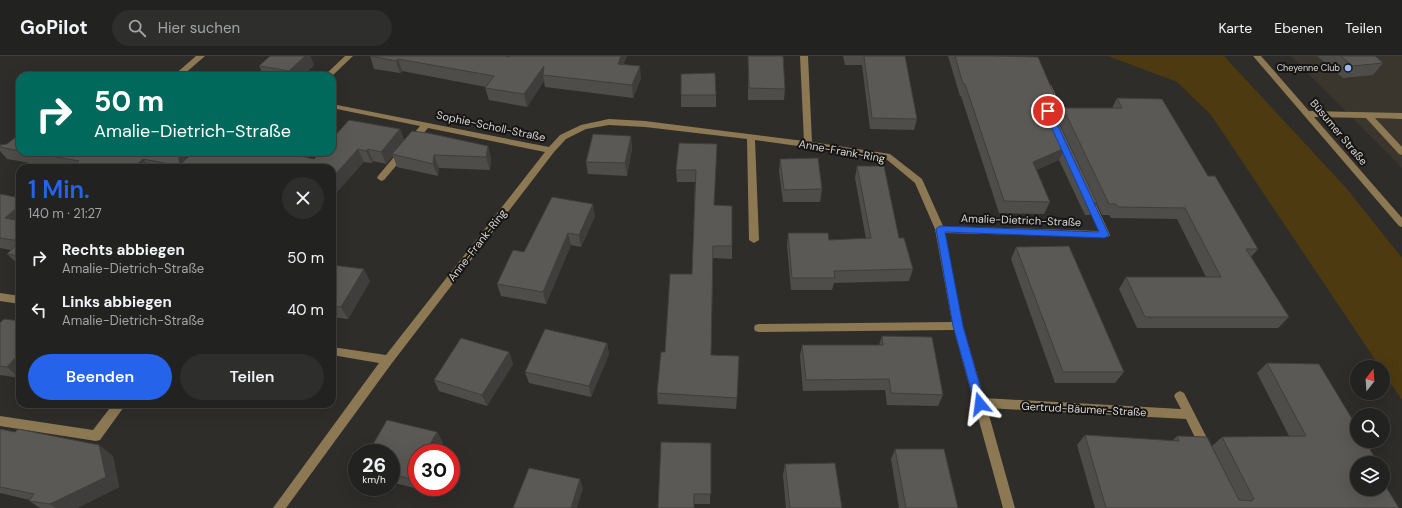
<!DOCTYPE html>
<html lang="de">
<meta charset="utf-8">
<style>
body{margin:0;font-family:"DM Sans",sans-serif;background:#2e2f2d;color:#f1f3f6;height:100vh;display:flex;flex-direction:column;font-size:15px;white-space:nowrap}
*{box-sizing:border-box;margin:0}
p{font-size:13px;color:#a2a4a5}
.icon{flex:none;width:22px;height:22px;fill:none;stroke:currentColor;stroke-width:2;stroke-linecap:round;stroke-linejoin:round}
.map{position:relative;flex:1;overflow:hidden}
.side{position:absolute;left:16px;top:108px;width:320px;height:244px;display:flex;flex-direction:column;background:#222220;border-radius:12px;box-shadow:0 4px 16px #0002,0 0 0 1px #3f3f3e}
.side>*{flex:none}
.top-card{position:absolute;left:16px;top:16px;width:320px;height:84px;border-radius:12px;box-shadow:0 4px 16px #0002,0 0 0 1px #3f3f3e;background:#00695c;color:#fff;overflow:hidden}
.needle{width:26px;rotate:17deg}
.fabs{position:absolute;left:1350px;top:304px;display:grid;gap:8px}
.fabs a{display:grid;place-items:center;width:40px;height:40px;border-radius:50%;background:#222220;box-shadow:0 4px 16px #0002,0 0 0 1px #3f3f3e;font-size:20px}
.speed{position:absolute;left:348px;top:388px;display:flex;gap:8px;font-size:20px;font-weight:700;text-align:center}
.speed>*{display:grid;place-content:center;width:52px;height:52px;border-radius:50%;background:#222220;box-shadow:0 4px 16px #0002,0 0 0 1px #3f3f3e;line-height:1}
.speed small{font-size:10px;font-weight:400}
.speed .limit{border:6px solid #d22;background:#fff;color:#111}
.pin{position:absolute;display:grid;place-items:center;width:34px;height:34px;color:#fff;margin:-17px;border:2px solid #fff;border-radius:50%;box-shadow:0 1px 4px #0007}
.me{position:absolute;width:44px;margin:-22px;rotate:344deg;stroke-linejoin:round;filter:drop-shadow(0 0 3px #0008)}
.turn{display:flex;align-items:center;gap:14px;height:84px;padding:0 12px;font-size:18px}
.turn .icon{width:52px;height:52px;stroke-width:2.5}
.turn b{display:block;font-size:28px;line-height:34px}
.round{display:grid;place-items:center;flex:none;width:42px;height:42px;border-radius:21px;background:#2e2f2d}
.headline{display:flex;align-items:center;justify-content:space-between;height:68px;padding:0 12px}
h1{font-size:24px;font-weight:600;line-height:30px;color:#2563eb}
.action{display:flex;gap:8px;margin-top:auto;padding:8px 12px}
.action a{flex:1;height:46px;border-radius:24px;background:#2563eb;color:#fff;font-size:16px;font-weight:600;line-height:46px;text-align:center}
.action a+a{background:#2e2f2d;color:#f1f3f6}
ul{padding:0;list-style:none}
li{display:flex;align-items:center;gap:12px;height:52px;padding:0 12px}
li div{flex:1}
li b{display:block;font-size:15px}
li em{font-style:normal}
header{display:flex;align-items:center;gap:24px;box-sizing:border-box;height:56px;padding:0 20px;background:#222220;border-bottom:1px solid #3f3f3e}
header strong{font-size:19px}
nav{display:flex;gap:22px;margin-inline-start:auto;font-size:14px}
.search{width:280px;height:36px;background:#2e2f2d;display:flex;align-items:center;gap:10px;box-sizing:border-box;padding:0 14px;border-radius:22px;color:#a2a4a5;font-size:15px}
.map>svg:first-child{display:block}
.built{fill:#3a352d}
.green{fill:#4d3a11}
.lines{fill:none;stroke-linecap:round;stroke-linejoin:round}
.minor{fill:#8c7954;fill-rule:evenodd}
.wall{fill:#4e4d4a}
.shaded-wall{fill:#403e3c}
.building{fill:#5b5956;stroke:#403e3c}
.route{fill:#2563eb;stroke:#184099}
.poi-dot{fill:#98b5fd;stroke:#161514;stroke-width:1.5}
.labels{text-anchor:middle;stroke-width:4;stroke-linejoin:round;paint-order:stroke}
.far-poi-label{font-size:9px;fill:#d8d7d5;stroke:#161514;text-anchor:end}
.street-label{font-size:11px;fill:#d8d7d5;stroke:#161514}
</style>
<header>
<strong>GoPilot</strong>
<div class="search"><svg class="icon" aria-label="search" viewBox="0 0 24 24"><circle cx="10" cy="10" r="6"/><path d="M15 15l6 6"/></svg>Hier suchen</div>
<nav><a>Karte</a><a>Ebenen</a><a>Teilen</a></nav>
</header>
<div class="map">
<svg width="1402" height="452" viewBox="0 0 1402 452">
<rect width="100%" height="100%" fill="#2e2d2a"/>
<!-- built -->
<path class="built" d="M1291,0h111v112z"/>
<!-- green -->
<path class="green" d="M1108,0h116l123,133 55,69v142l-19,-28v-5h-3l-169,-252 -34,-33z"/>
<g class="lines">
<!-- minor -->
<g class="minor">
<path d="M196,0h9l-23,20h-9z"/>
<path d="M345,0h8l-21,20h-8z"/>
<path d="M800,0h8l4,86 78,12 32,25 21,47 156,5 -16,-33 5,-3 5,3 17,37 -2,2 -163,-4 18,93 21,72 197,11 -7,-13 2,-3 4,-2 4,2 26,51 2,4 -2,4 -4,1 -4,-1 -16,-33 -199,-11 28,100h-12l-49,-178 -195,2 -4,-1 -1,-3 1,-3 4,-1 193,-2 -17,-93 -20,-46 -30,-25 -130,-18 4,100 -5,3 -5,-3 -2,-101 -102,-12 -36,-2 -23,4 -20,10 -12,13 -162,211 -106,145h-13l106,-145 -47,-8v-8l54,8 159,-203 -117,-24 -44,52 -3,1 -4,-3 1,-2 42,-50 -88,-18v-4l217,43 11,-12 21,-10 28,-6 36,2 159,20z"/>
<path d="M1253,0h8l48,55 93,2v6l-27,-1 27,29v8l-3,-1 -33,-36 -52,-1 88,101v9l-3,-1z"/>
<path d="M1045,29h6l10,22 -8,5 2,6 -4,3 -3,-1 -4,-9 9,-5 -9,-19z"/>
<path d="M0,237l20,3v8l-20,-3z"/>
<path d="M113,348h13l-26,36 -4,1 -96,-15v-10l93,14z"/>
</g>
</g>
<!-- wall -->
<g class="wall">
<path d="M270,0h40l4,9 -11,11h-39l-5,-10z"/>
<path d="M370,0l139,1 115,7 17,14 -8,20 -88,-11 -1,-6 -17,26 -38,-7 -4,-12 1,-1 -84,-16 -2,2 -26,-4z"/>
<path d="M748,0h35l2,33 -1,11h-36z"/>
<path d="M843,0h62l12,63 -3,11 -44,-1 -8,-64h-17z"/>
<path d="M948,0h45l61,38 -4,10 47,99 -7,12h-5l-26,-55 -23,10 14,32 -6,12 -45,-1 -38,-117h-1z"/>
<path d="M1317,0h58l8,7 -10,12 -30,3z"/>
<rect x="681" y="39" width="35" height="12"/>
<path d="M1117,42l91,78 50,73 -7,8 38,60 -11,11h-141l-18,-39 7,-12h80l-29,-58 -66,-1 -2,-3h-7l-44,-95 5,-12h49z"/>
<path d="M400,73l4,11 84,6 3,13 -1,11 -51,-2 -1,8 -41,-9 -4,-11 -7,8 -13,-3 -1,2 -8,-1 -32,6h-274l-51,-9 -7,-8v-6l7,-1 13,-10v18h165l1,7h128z"/>
<path d="M631,80l1,13 -5,27 -39,-2 -2,-12z"/>
<path d="M717,88l-3,61 18,41v13l-19,-1 -2,97 26,43 -1,11 -78,-5 -1,-11 8,-41 27,-78 3,-92h-18l-1,-12z"/>
<path d="M780,103l42,30 -2,13h-37l-4,-31z"/>
<path d="M857,110l42,72 14,31 -4,12 -75,2 -2,7h-41l-4,-45 1,-12 41,7 37,-1 -11,-61z"/>
<path d="M0,138l20,4v68l-13,-12 4,-4 -11,-2z"/>
<path d="M595,160l-14,31 -10,-2 -25,59 -45,-8 -4,-12 27,-32z"/>
<path d="M1016,191l108,125 -9,11h-60l-44,-124z"/>
<path d="M332,209l38,16 -22,38 -16,-2z"/>
<path d="M20,265v57l-20,-3v-52z"/>
<path d="M882,280l61,59 -5,11 -51,-1 -2,-15 -82,1 -3,-35 2,-11h77z"/>
<path d="M607,287l2,11 -18,43 -62,-14 -4,-11z"/>
<path d="M509,296l4,12 -26,42 -48,-15 -5,-11z"/>
<path d="M1267,307l90,100 42,45h-304l-18,-63 8,-10 87,6 5,-5 59,59 -24,-49 10,-9 67,-1 -32,-63z"/>
<path d="M214,348h15l-2,2z"/>
<path d="M0,373l113,27 6,31 -42,21h-37l-11,-7 1,-1 -30,-7z"/>
<path d="M437,376l6,11 -6,10h-20l1,36 -27,-7v-29z"/>
<path d="M711,387l-1,61h-16l-36,4z"/>
<path d="M895,393l63,59h-59l-8,-49z"/>
<path d="M785,408l57,44h-56l-3,-33z"/>
</g>
<!-- shaded-wall -->
<g class="shaded-wall">
<path d="M305,0h5l4,9 -11,11h-11l-3,-5z"/>
<path d="M621,0h6l-8,20 -1,-12z"/>
<path d="M398,3l4,12 -2,2 -4,-12z"/>
<path d="M544,10l-1,9 1,6 -17,26 -3,-13z"/>
<path d="M640,10l1,12 -8,20 -1,-13z"/>
<path d="M1054,38l-5,12 -1,-6z"/>
<path d="M400,73l5,13 -13,12 1,2 -7,8 -5,-12z"/>
<path d="M631,80l1,13 -5,27 -2,-13z"/>
<path d="M488,90l3,13 -1,11 -4,-13z"/>
<path d="M1065,92l-6,12 -32,14 6,-12z"/>
<path d="M358,93l6,13 -32,36v-20z"/>
<path d="M368,93l5,12 -1,2 -6,-12z"/>
<path d="M178,96h7l2,15 -7,-2z"/>
<path d="M434,99l5,13 -1,8 -5,-12z"/>
<path d="M143,103l7,9h-17z"/>
<path d="M593,148l2,12 -14,31 -2,-12z"/>
<path d="M20,149v23l-15,-10z"/>
<path d="M568,177l3,12 -25,59 -3,-12z"/>
<path d="M364,213l6,12 -22,38 -7,-12z"/>
<path d="M607,287l2,11 -18,43 -2,-11z"/>
<path d="M509,296l4,12 -26,42 -5,-11z"/>
<path d="M16,301l4,3v18l-13,-11z"/>
<path d="M437,376l6,11 -6,10h-12z"/>
<path d="M99,389l14,11 6,31 -42,21h-21l-6,-4z"/>
<path d="M417,412v19h2l-1,2 -7,-10z"/>
<path d="M580,423l3,10 -6,19h-6z"/>
</g>
<!-- building -->
<g class="building">
<path d="M270,0h35l-16,15 -30,-5z"/>
<path d="M370,0h135l4,1v-1h112l-3,8 22,2 -8,19 -89,-10 1,-9 -20,28 -39,-6 9,-12 -96,-17 -2,2z"/>
<path d="M748,0h35l2,33 -36,-1z"/>
<path d="M864,0h41l12,63 -45,-1z"/>
<path d="M955,0h38l45,1 16,37 -6,6 49,103h-6l-26,-55 -32,14 17,40 -46,-1 -39,-117h-2z"/>
<path d="M1341,0h34l8,7 -30,3z"/>
<path d="M80,17l18,3h-21z"/>
<path d="M715,17l1,22h-35v-21z"/>
<path d="M1117,42l45,1 46,77h7l43,73h-12l43,68h-144l-19,-40h95l-36,-69 -67,-1 -2,-3h-7l-46,-96h59z"/>
<path d="M349,64l51,9 -19,23 -13,-3 -2,2 -8,-2 -26,29v-10h-141l-48,-9 -10,9h-62l8,-7 -51,-9h150l2,13 13,-13h89l32,7 7,-7h11v-13z"/>
<path d="M412,75l16,2 60,13 -2,11 -52,-2 -1,9 -41,-10z"/>
<path d="M20,78v17l-20,-4v-2l7,-1z"/>
<path d="M593,78l38,2 -6,27 -39,-1z"/>
<path d="M679,87l38,1 -3,61 18,1v40h-19l-2,109 28,1 -2,42 -80,-5 4,-41h4l5,-78h22l4,-104h-20z"/>
<path d="M818,102l4,31 -38,1 -4,-31z"/>
<path d="M857,110h27l15,72h5l9,31 -79,2 1,7h-43l-4,-45h40l1,7 42,-2z"/>
<path d="M0,138l20,4v7l-15,13 15,3v35l-13,-2 13,-13 -20,-3z"/>
<path d="M552,141l41,7 -14,31 -11,-2 -25,59 -46,-8 16,-34 11,2z"/>
<path d="M1069,190l55,126h-61l-47,-125z"/>
<path d="M332,209l32,4 -23,38 -9,-1z"/>
<path d="M4,263l16,2v37l-4,-1 -9,10 -7,-1v-43z"/>
<path d="M545,273l62,14 -18,43 -64,-14z"/>
<path d="M882,280l50,1 11,58 -52,-2 -2,-14 -83,1 -4,-35h81z"/>
<path d="M461,282l48,14 -27,43 -48,-15z"/>
<path d="M1267,307l52,1 38,63v14h8l13,22h-21v26h26v-7l16,26h-293l-21,-73 94,6 -2,-5 30,1 32,63 13,1 2,-2 -32,-62 84,-1z"/>
<path d="M387,364l50,12 -12,21h-8v15l-6,11 -20,-5v-21h-23z"/>
<path d="M0,373l15,3 3,-3 81,16 7,32 -56,27 -21,-3 5,-7 -34,-7z"/>
<path d="M661,386l50,1v51h-17v14h-36z"/>
<path d="M895,393h49l14,59h-52z"/>
<path d="M835,407l7,45h-52l-5,-44z"/>
<path d="M529,412l51,11 -9,29h-58z"/>
</g>
<!-- route -->
<path class="route" d="M1045,53l6,2 58,124 -4,3 -160,-6 18,94 22,78 -1,3h-8l-1,-3 -22,-78 -17,-97 4,-3 159,6 -55,-121z"/>
<!-- markers -->
<circle class="poi-dot" cx="1348" cy="12" r="4"/>
<g class="labels">
<!-- far-poi labels -->
<g class="far-poi-label">
<text x="1340" y="15">Cheyenne Club</text>
</g>
<!-- street labels -->
<g class="street-label">
<text transform="translate(491 70) rotate(12)" y="4">Sophie-Scholl-Straße</text>
<text transform="translate(1339 76) rotate(50)" y="4">Büsumer Straße</text>
<text transform="translate(842 95) rotate(10)" y="4">Anne-Frank-Ring</text>
<text transform="translate(1021 164) rotate(2)" y="4">Amalie-Dietrich-Straße</text>
<text transform="translate(477 189) rotate(-52)" y="4">Anne-Frank-Ring</text>
<text transform="translate(1084 353) rotate(3)" y="4">Gertrud-Bäumer-Straße</text>
</g>
</g>
</svg>
<div class="fabs">
<a><svg class="needle" viewBox="-14 -14 28 28"><path d="M0-13l5 13h-10z" fill="#e53935"/><path d="M0 13l5-13h-10z" fill="#a2a4a5"/></svg></a>
<a><svg class="icon" aria-label="search" viewBox="0 0 24 24"><circle cx="10" cy="10" r="6"/><path d="M15 15l6 6"/></svg></a>
<a><svg class="icon" aria-label="layers" viewBox="0 0 24 24"><path d="M12 4l9 5-9 5-9-5zM3 14l9 5 9-5"/></svg></a>
</div>
<div class="speed"><div>26<small>km/h</small></div><div class="limit">30</div></div>
<div class="pin" style="left:1048px;top:55px;background:#d93025"><svg class="icon" aria-label="arrive" viewBox="0 0 24 24"><path d="M6 21V4h12l-3 4 3 4H6"/></svg></div>
<svg class="me" style="left:980px;top:348px" viewBox="-20 -20 40 40"><path d="M0-17L14 15 0 8-14 15z" fill="#2563eb" stroke="#fff" stroke-width="4"/></svg>
<div class="top-card">
<div class="turn"><svg class="icon" aria-label="right" viewBox="0 0 24 24"><path d="M7 20v-9h11M14 6l5 5-5 5"/></svg><div><b>50 m</b>Amalie-Dietrich-Straße</div></div>
</div>
<section class="side">
<div class="headline"><div><h1>1 Min.</h1><p>140 m · 21:27</p></div><a class="round"><svg class="icon" aria-label="close" viewBox="0 0 24 24"><path d="M6 6l12 12M18 6L6 18"/></svg></a></div>
<ul>
<li><svg class="icon" aria-label="right" viewBox="0 0 24 24"><path d="M7 20v-9h11M14 6l5 5-5 5"/></svg><div><b>Rechts abbiegen</b><p>Amalie-Dietrich-Straße</p></div><em>50 m</em></li>
<li><svg class="icon" aria-label="left" viewBox="0 0 24 24"><path d="M17 20v-9H6M10 6l-5 5 5 5"/></svg><div><b>Links abbiegen</b><p>Amalie-Dietrich-Straße</p></div><em>40 m</em></li>
</ul>
<div class="action"><a>Beenden</a><a>Teilen</a></div>
</section>
</div>
